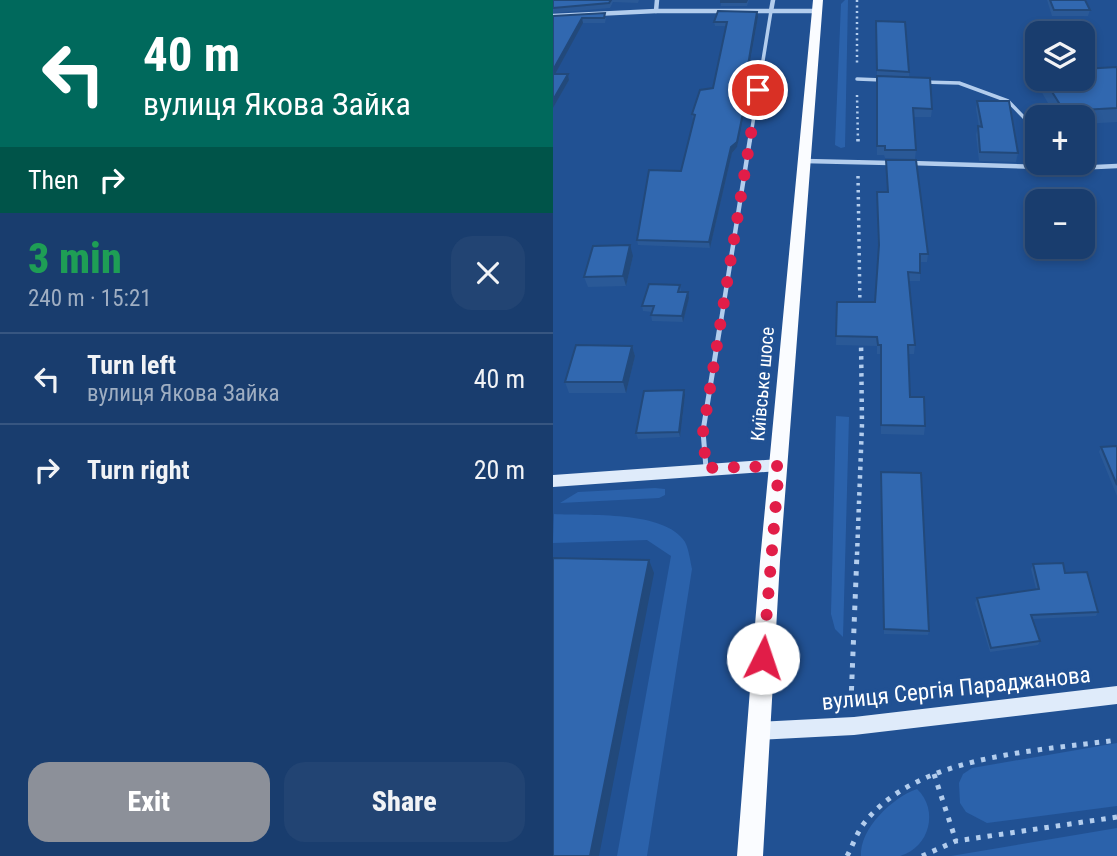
<!DOCTYPE html>
<meta charset="utf-8">
<style>
body{margin:0;font-family:"Roboto Condensed",sans-serif;background:#224473;color:#f1f3f6;height:100vh;display:flex;flex-direction:column;font-size:26px;white-space:nowrap}
*{box-sizing:border-box;margin:0}
p{font-size:23px;color:#9faec2}
.icon{flex:none;width:38px;height:38px;fill:none;stroke:currentColor;stroke-width:2;stroke-linecap:round;stroke-linejoin:round}
.map{position:relative;flex:1;overflow:hidden}
.drawer{display:flex;flex-direction:column;background:#193d6e;width:553px}
.drawer>*{flex:none}
.hud{background:#00695c;color:#fff;overflow:hidden}
.tools{position:absolute;left:472px;top:21px;display:grid;gap:14px}
.tools a{display:grid;place-items:center;width:70px;height:70px;border-radius:14px;background:#193d6e;box-shadow:0 4px 10px #0003,0 0 0 2px #375681;font-size:35px}
.pin{position:absolute;display:grid;place-items:center;width:60px;height:60px;color:#fff;margin:-30px;border:4px solid #fff;border-radius:50%;box-shadow:0 2px 7px #0007}
.me{position:absolute;width:77px;margin:-38px;rotate:4deg;stroke-linejoin:round;filter:drop-shadow(0 0 5px #0008)}
.turn{display:flex;align-items:center;gap:24px;height:147px;padding:0 28px;font-size:32px}
.turn .icon{width:91px;height:91px;stroke-width:2.5}
.turn b{display:block;font-size:49px;line-height:60px}
.then{display:flex;align-items:center;height:66px;padding:0 28px;background:#0003;gap:14px;font-size:26px}
.round{display:grid;place-items:center;flex:none;width:74px;height:74px;border-radius:21px;background:#224473}
.summary{display:flex;align-items:center;justify-content:space-between;height:119px;padding:0 28px}
h1{font-size:42px;font-weight:800;line-height:52px;color:#1e9e55}
.button{display:flex;gap:14px;margin-top:auto;padding:14px 28px}
.button a{flex:1;height:80px;border-radius:21px;background:#8c9099;color:#fff;font-size:28px;font-weight:800;line-height:80px;text-align:center}
.button a+a{background:#224473;color:#f1f3f6}
ul{padding:0;list-style:none}
li{display:flex;align-items:center;gap:21px;height:91px;padding:0 28px;border-top:2px solid #375681}
li div{flex:1}
li b{display:block;font-size:26px}
li em{font-style:normal}
main{display:flex;flex:1;min-height:0}
.map>svg:first-child{display:block}
.green{fill:#2b62ab}
.lines{fill:none;stroke-linecap:round;stroke-linejoin:round}
.path-far3{stroke:#b3cded;stroke-width:2.5;stroke-dasharray:2 3.5;stroke-linecap:butt}
.path-far2{stroke:#b3cded;stroke-width:3.5;stroke-dasharray:2.5 4.5;stroke-linecap:butt}
.path-far1{stroke:#b3cded;stroke-width:4.5;stroke-dasharray:3.5 5;stroke-linecap:butt}
.path{stroke:#b3cded;stroke-width:5;stroke-dasharray:4.5 7;stroke-linecap:butt}
.lane-far2{stroke:#b3cded;stroke-width:3.5}
.lane-far1{stroke:#b3cded;stroke-width:4.5}
.lane{stroke:#b3cded;stroke-width:5}
.street{stroke:#b3cded;stroke-width:4.5}
.secondary{fill:#dfebfa;fill-rule:evenodd}
.primary{fill:#fafcff;fill-rule:evenodd}
.wall{fill:#2a5997}
.shaded-wall{fill:#22497b}
.building{fill:#3168b0;stroke:#22497b;stroke-width:2}
.route{stroke:#e11d48;stroke-width:12;stroke-dasharray:0 21.6}
.labels{text-anchor:middle;stroke-width:7;stroke-linejoin:round;paint-order:stroke}
.street-label{font-size:19px;fill:#fff;stroke:#215193}
.near-street-label{font-size:23px;fill:#fff;stroke:#215193}
</style>
<main>
<section class="drawer">
<div class="hud">
<div class="turn"><svg class="icon" aria-label="left" viewBox="0 0 24 24"><path d="M17 20v-9H6M10 6l-5 5 5 5"/></svg><div><b>40 m</b>вулиця Якова Зайка</div></div>
<div class="then">Then<svg class="icon" aria-label="right" viewBox="0 0 24 24"><path d="M7 20v-9h11M14 6l5 5-5 5"/></svg></div>
</div>
<div class="summary"><div><h1>3 min</h1><p>240 m · 15:21</p></div><a class="round"><svg class="icon" aria-label="close" viewBox="0 0 24 24"><path d="M6 6l12 12M18 6L6 18"/></svg></a></div>
<ul>
<li><svg class="icon" aria-label="left" viewBox="0 0 24 24"><path d="M17 20v-9H6M10 6l-5 5 5 5"/></svg><div><b>Turn left</b><p>вулиця Якова Зайка</p></div><em>40 m</em></li>
<li><svg class="icon" aria-label="right" viewBox="0 0 24 24"><path d="M7 20v-9h11M14 6l5 5-5 5"/></svg><div><b>Turn right</b></div><em>20 m</em></li>
</ul>
<div class="button"><a>Exit</a><a>Share</a></div>
</section>
<div class="map">
<svg width="564" height="856" viewBox="0 0 564 856">
<rect width="100%" height="100%" fill="#215193"/>
<!-- green -->
<g class="green">
<path d="M292,0h3l-3,147 -4,1 -6,-3 6,-141z"/>
<path d="M283,416l13,1 -6,220 -8,-8 -4,-15z"/>
<path d="M102,488l10,1v6l-6,3 -99,5 18,-11z"/>
<path d="M1,514c33,2 111,-4 131,28 4,8 5,18 7,27l-45,287h-30l54,-300 -24,-16 -94,3z"/>
<path d="M564,743v63l-130,17 -21,-11 -6,-9 -1,-20 4,-9 9,-6z"/>
<path d="M364,789c22,21 13,58 -17,67 -10,0 -28,0 -39,0 -2,-27 32,-59 56,-67z"/>
<path d="M564,828v28h-166z"/>
</g>
<g class="lines">
<!-- path-far3 -->
<g class="path-far3">
<path d="M304,0v66"/>
<path d="M304,95l1,46"/>
</g>
<!-- path-far2 -->
<g class="path-far2">
<path d="M305,139v7"/>
<path d="M305,176l2,131"/>
</g>
<!-- path-far1 -->
<path class="path-far1" d="M304,555l5,-131 -1,-84"/>
<!-- path -->
<g class="path">
<path d="M298,702l6,-149"/>
<path d="M381,774l22,67"/>
<path d="M294,856c6,-11 10,-24 18,-34 53,-67 173,-71 252,-82"/>
<path d="M369,856l34,-15 161,-24"/>
</g>
<!-- lane-far2 -->
<g class="lane-far2">
<path d="M304,79l25,1"/>
<path d="M370,82l36,1 49,18 30,31"/>
<path d="M197,141l21,-130"/>
</g>
<!-- lane-far1 -->
<g class="lane-far1">
<path d="M252,161l85,2"/>
<path d="M357,163l164,5 43,-2"/>
<path d="M168,321l29,-182"/>
</g>
<!-- lane -->
<path class="lane" d="M153,468l-3,-37 18,-111"/>
<!-- street -->
<g class="street">
<path d="M103,11l1,-11"/>
<path d="M218,11l2,-11"/>
<path d="M0,16l103,-5h161"/>
</g>
<!-- secondary -->
<g class="secondary">
<path d="M226,459l5,2 2,4 -2,4 -5,2 -226,16v-12z"/>
<path d="M564,686v18l-263,31 -96,5 -7,-2 -2,-7 2,-7 7,-2 96,-5z"/>
</g>
<!-- primary -->
<path class="primary" d="M260,0h10l-43,561 -17,295h-26l23,-295z"/>
</g>
<!-- wall -->
<g class="wall">
<path d="M0,0h86l-1,3 -25,-1 -3,6 -57,5z"/>
<path d="M196,0l-2,6h-26v-4z"/>
<path d="M494,0h38l5,10 -2,6h-36z"/>
<path d="M204,12l1,5 -13,72h3v5l-11,53 -5,6 -22,95 -72,-3 -1,-5 44,-69 12,-51 -1,-6 21,-26 13,-62h-11l-1,-4z"/>
<path d="M0,16l53,2 -1,5h-22l-5,8 -23,43h13l1,6 -16,28z"/>
<path d="M323,21l33,51v5l-32,-2z"/>
<path d="M564,67v55l-34,2v-7h-27l-19,-33 1,-5h45z"/>
<path d="M324,76l55,33 -1,8h-18l3,33 -1,9 -30,-1 -1,-3h-7z"/>
<path d="M424,101l41,52 -2,9 -37,-1 -3,-26 2,-9 1,1 -3,-18z"/>
<path d="M333,160l42,94 -1,8h-7v19h-11l6,64 -1,9h-6l2,43 15,29 -1,9 -43,-1v-80h-4v-8l-41,-1 1,-43h38l3,-49 -1,-61h10z"/>
<path d="M80,256l-7,30 -38,1 -4,-10z"/>
<path d="M127,285l1,7 8,6 -6,24 -31,-1 -1,-6 1,-3 -9,-1 -1,-5z"/>
<path d="M79,346l3,10 -9,37h-57l-4,-11z"/>
<path d="M131,390l1,5 -5,42 -42,2 -2,-6z"/>
<path d="M564,446v50l-18,-44 2,-5z"/>
<path d="M327,477l49,154 -1,4 -44,-1z"/>
<path d="M480,564l32,9 33,39 -2,4 -63,3 7,22 -2,4 -48,7 -15,-49 2,-5 59,-9 -5,-20z"/>
</g>
<!-- shaded-wall -->
<g class="shaded-wall">
<path d="M204,12l1,5 -14,77v-5z"/>
<path d="M29,18l1,5 -30,55v-8z"/>
<path d="M15,74l1,6 -16,28v-8z"/>
<path d="M195,89v5l-11,53 -5,6 -22,95 -1,-6 22,-95z"/>
<path d="M77,245l3,11 -7,30 -3,-10z"/>
<path d="M135,292l1,6 -6,24 -1,-6z"/>
<path d="M79,346l3,10 -9,37 -3,-11z"/>
<path d="M131,390l1,5 -5,42 -1,-5z"/>
<path d="M96,560l5,13 -55,283h-9z"/>
</g>
<!-- building -->
<g class="building">
<path d="M0,0h58l-2,3 -56,5z"/>
<path d="M168,0h26l-1,2h-25z"/>
<path d="M497,0h35l5,10h-36z"/>
<path d="M165,11l39,1 -13,77h4l-11,53 -6,5 -22,95 -72,-2 12,-70 32,1 14,-56 -3,-1 8,-24 13,-2 14,-66h-13z"/>
<path d="M52,13l-1,5h-22l-29,52v-54z"/>
<path d="M323,21l29,1 4,50 -32,-2z"/>
<path d="M564,67v41l-53,3 -20,-32h39v-10z"/>
<path d="M0,74h15l-15,26z"/>
<path d="M324,76l53,2 2,31 -19,-1 3,42h-31v-4h-8z"/>
<path d="M424,101h32l9,52 -38,-1 -2,-26 4,1z"/>
<path d="M333,160h30l12,94h-8v19l-12,-1 7,73h-7l2,52h14l1,29 -44,-1v-80h-3l-1,-8 -41,-1 1,-34h38l4,-57 -2,-53h11z"/>
<path d="M77,245l-7,31 -39,1 9,-31z"/>
<path d="M96,284l31,1 -2,7h10l-6,24 -31,-1 3,-9h-12z"/>
<path d="M23,345l56,1 -9,36h-58z"/>
<path d="M131,390l-5,42 -43,1 8,-42z"/>
<path d="M564,446v39l-16,-38z"/>
<path d="M328,472l40,1 8,158 -45,-2z"/>
<path d="M0,558l96,2 -59,296h-37z"/>
<path d="M510,563l2,10 22,-1 11,40 -67,3 9,26 -49,7 -14,-50 62,-9 -6,-25z"/>
</g>
<g class="lines">
<!-- route -->
<path class="route" d="M205,90l-55,342 3,36 73,-2 -16,192"/>
</g>
<g class="labels">
<!-- street labels -->
<g class="street-label">
<text transform="translate(209 384) rotate(-85)" y="7">Київське шосе</text>
</g>
<!-- near-street labels -->
<g class="near-street-label">
<text transform="translate(403 688) rotate(-6)" y="8">вулиця Сергія Параджанова</text>
</g>
</g>
</svg>
<div class="tools">
<a><svg class="icon" aria-label="layers" viewBox="0 0 24 24"><path d="M12 4l9 5-9 5-9-5zM3 14l9 5 9-5"/></svg></a>
<a>+</a>
<a>−</a>
</div>
<div class="pin" style="left:205px;top:90px;background:#d93025"><svg class="icon" aria-label="arrive" viewBox="0 0 24 24"><path d="M6 21V4h12l-3 4 3 4H6"/></svg></div>
<svg class="me" style="left:210px;top:658px" viewBox="-20 -20 40 40"><circle r="19" fill="#fff"/><path d="M0-13L10 11 0 6-10 11z" fill="#e11d48"/></svg>
</div>
</main>
